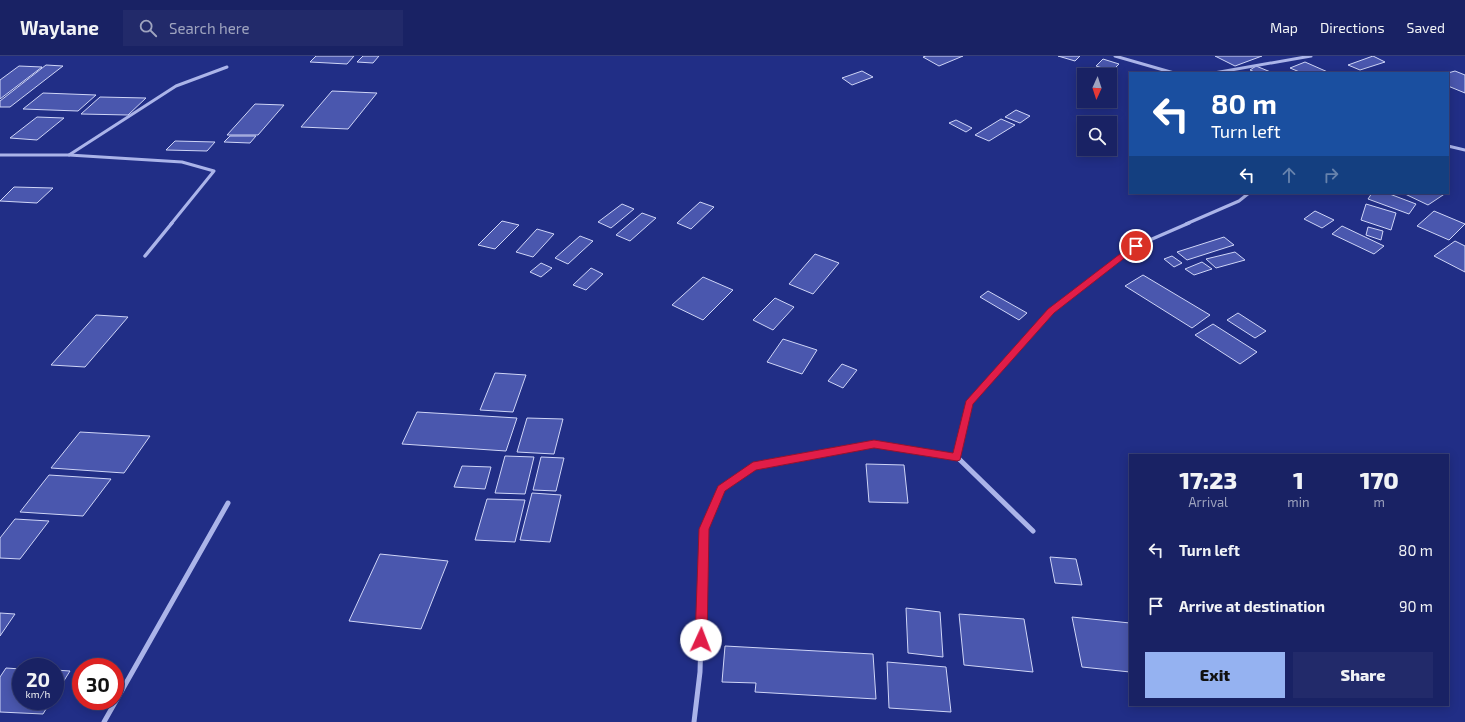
<!DOCTYPE html>
<style>
body{margin:0;font-family:"Exo 2",sans-serif;background:#222a6a;color:#f1f3f6;height:100vh;display:flex;flex-direction:column;font-size:15px;white-space:nowrap}
*{box-sizing:border-box;margin:0}
p{font-size:13px;color:#9fa4bf}
.icon{flex:none;width:22px;height:22px;fill:none;stroke:currentColor;stroke-width:2;stroke-linecap:round;stroke-linejoin:round}
.map{position:relative;flex:1;overflow:hidden}
.drawer{position:absolute;left:1129px;top:398px;width:320px;height:252px;display:flex;flex-direction:column;background:#192264;border-radius:0px;box-shadow:0 2px 10px #0003,0 0 0 1px #373f78}
.drawer>*{flex:none}
.hud{position:absolute;left:1129px;top:16px;width:320px;height:122px;border-radius:0px;box-shadow:0 2px 10px #0003,0 0 0 1px #373f78;background:#1a4fa0;color:#fff;overflow:hidden}
.needle{width:26px;rotate:183deg}
.tools{position:absolute;left:1077px;top:12px;display:grid;gap:8px}
.tools a{display:grid;place-items:center;width:40px;height:40px;border-radius:0px;background:#192264;box-shadow:0 2px 10px #0003,0 0 0 1px #373f78;font-size:20px}
.speed{position:absolute;left:12px;top:602px;display:flex;gap:8px;font-size:20px;font-weight:700;text-align:center}
.speed>*{display:grid;place-content:center;width:52px;height:52px;border-radius:50%;background:#192264;box-shadow:0 2px 10px #0003,0 0 0 1px #373f78;line-height:1}
.speed small{font-size:10px;font-weight:400}
.speed .limit{border:6px solid #d22;background:#fff;color:#111}
.pin{position:absolute;display:grid;place-items:center;width:34px;height:34px;color:#fff;margin:-17px;border:2px solid #fff;border-radius:50%;box-shadow:0 1px 4px #0007}
.me{position:absolute;width:44px;margin:-22px;rotate:2deg;stroke-linejoin:round;filter:drop-shadow(0 0 3px #0008)}
.turn{display:flex;align-items:center;gap:14px;height:84px;padding:0 16px;font-size:18px}
.turn .icon{width:52px;height:52px;stroke-width:2.5}
.turn b{display:block;font-size:28px;line-height:34px}
.lanes{display:flex;align-items:center;height:38px;padding:0 16px;background:#0003;justify-content:center;gap:20px;direction:ltr}
.lanes .off{opacity:.35}
.eta{display:flex;justify-content:space-evenly;align-items:center;height:68px;text-align:center}
.eta b{font-size:24px;font-weight:800;line-height:28px}
.action{display:flex;gap:8px;margin-top:auto;padding:8px 16px}
.action a{flex:1;height:46px;border-radius:0px;background:#95b2f1;color:#111;font-size:16px;font-weight:800;line-height:46px;text-align:center}
.action a+a{background:#222a6a;color:#f1f3f6}
ul{padding:0;list-style:none}
li{display:flex;align-items:center;gap:12px;height:56px;padding:0 16px}
li div{flex:1}
li b{display:block;font-size:15px}
li em{font-style:normal}
header{display:flex;align-items:center;gap:24px;box-sizing:border-box;height:56px;padding:0 20px;background:#192264;border-bottom:1px solid #373f78}
header strong{font-size:19px}
nav{display:flex;gap:22px;margin-inline-start:auto;font-size:14px}
.search{width:280px;height:36px;background:#222a6a;display:flex;align-items:center;gap:10px;box-sizing:border-box;padding:0 14px;border-radius:0px;color:#9fa4bf;font-size:15px}
.map>svg:first-child{display:block}
.building{fill:#4a57ae;stroke:#cfd5f7}
.lines{fill:none;stroke-linecap:round;stroke-linejoin:round}
.street-far2{stroke:#abb4e9;stroke-width:3}
.street-far1{stroke:#abb4e9;stroke-width:3.5}
.street{stroke:#abb4e9;stroke-width:5}
.route{fill:#e11d48;stroke:#92132f}
</style>
<header>
<strong>Waylane</strong>
<div class="search"><svg class="icon" aria-label="search" viewBox="0 0 24 24"><circle cx="10" cy="10" r="6"/><path d="M15 15l6 6"/></svg>Search here</div>
<nav><a>Map</a><a>Directions</a><a>Saved</a></nav>
</header>
<div class="map">
<svg width="1465" height="666" viewBox="0 0 1465 666">
<rect width="100%" height="100%" fill="#212e86"/>
<!-- building -->
<g class="building">
<path d="M316,0h38l-7,8 -37,-2z"/>
<path d="M363,0h16l-6,7 -16,-1z"/>
<path d="M926,0h37l-24,10 -16,-9z"/>
<path d="M1058,0h22l-5,5z"/>
<path d="M1215,0h47l-27,10z"/>
<path d="M1373,0l12,6 -25,8 -12,-5z"/>
<path d="M1103,3l16,5 -7,7 -16,-5z"/>
<path d="M1305,6l25,11h-28l-12,-5z"/>
<path d="M46,9l17,1 -53,41h-10v-6z"/>
<path d="M19,10l23,1 -42,32v-19z"/>
<path d="M1256,10l17,7h-16l-7,-3z"/>
<path d="M862,15l11,6 -21,8 -10,-7z"/>
<path d="M1455,15l10,4v18l-17,-7v-13z"/>
<path d="M1105,16l11,4 -6,3v-4h-10z"/>
<path d="M332,35l45,2 -29,36 -47,-2z"/>
<path d="M43,37l53,2 -18,16 -55,-2z"/>
<path d="M100,41l46,1 -18,17 -47,-1z"/>
<path d="M255,48l29,1 -26,30h-31z"/>
<path d="M1016,54l14,6 -10,7 -15,-6z"/>
<path d="M37,61l27,1 -27,22 -27,-2z"/>
<path d="M1001,63l14,6 -26,16 -14,-6z"/>
<path d="M956,64l16,8 -6,4 -17,-9z"/>
<path d="M230,80h26l-6,7 -26,-1z"/>
<path d="M175,85l40,1 -8,9 -41,-1z"/>
<path d="M14,131l39,1 -16,15 -37,-2z"/>
<path d="M1372,137h15l29,11 -7,10 -41,-15z"/>
<path d="M1403,137h43l-18,12z"/>
<path d="M700,146l14,5 -23,22 -14,-6z"/>
<path d="M622,148l12,5 -23,19 -13,-6z"/>
<path d="M1366,148l30,9 -5,17 -30,-10z"/>
<path d="M1315,155l19,9 -12,8 -18,-9z"/>
<path d="M1434,155l31,13 -16,16 -32,-14z"/>
<path d="M642,157l14,5 -26,23 -14,-6z"/>
<path d="M502,165l17,4 -24,24 -17,-4z"/>
<path d="M1342,170l42,20 -10,8 -42,-20z"/>
<path d="M1368,171l15,4 -2,9 -15,-5z"/>
<path d="M537,173l17,5 -21,23 -17,-5z"/>
<path d="M580,180l13,5 -25,23 -13,-6z"/>
<path d="M1224,181l10,8 -47,15 -10,-8z"/>
<path d="M1455,185l10,5v26l-31,-16z"/>
<path d="M1235,196l10,8 -29,8 -10,-9z"/>
<path d="M815,198l24,9 -26,31 -24,-10z"/>
<path d="M1172,200l10,7 -8,4 -10,-8z"/>
<path d="M1202,206l10,7 -18,6 -9,-6z"/>
<path d="M541,207l11,5 -11,9 -11,-5z"/>
<path d="M591,212l12,6 -17,16 -13,-5z"/>
<path d="M1143,219l67,40 -18,13 -67,-42z"/>
<path d="M703,221l30,13 -30,30 -31,-15z"/>
<path d="M988,235l39,22 -8,7 -39,-23z"/>
<path d="M775,242l19,9 -21,23 -20,-10z"/>
<path d="M1238,257l28,18 -11,7 -28,-18z"/>
<path d="M96,259l32,2 -43,50 -34,-2z"/>
<path d="M1213,268l44,28 -17,12 -45,-29z"/>
<path d="M783,283l34,11 -15,24 -35,-12z"/>
<path d="M842,308l15,6 -14,18 -15,-7z"/>
<path d="M495,317l31,2 -13,37 -33,-2z"/>
<path d="M417,356l100,6 -11,33 -104,-7z"/>
<path d="M527,362l36,1 -9,35 -37,-2z"/>
<path d="M80,376l70,4 -26,37 -73,-5z"/>
<path d="M505,400l29,1 -9,37 -30,-1z"/>
<path d="M541,401l23,1 -8,33 -23,-1z"/>
<path d="M866,408l38,1 4,38 -39,-1z"/>
<path d="M462,410l29,1 -6,22 -31,-2z"/>
<path d="M49,419l62,4 -28,37 -63,-4z"/>
<path d="M532,437l29,2 -11,47 -30,-2z"/>
<path d="M487,443l38,1 -10,42 -40,-2z"/>
<path d="M15,463l34,2 -29,38 -20,-1v-20z"/>
<path d="M380,498l68,7 -27,68 -72,-8z"/>
<path d="M1050,501l26,2 6,26 -27,-2z"/>
<path d="M906,552l34,4 3,45 -35,-4z"/>
<path d="M0,557l15,1 -15,22z"/>
<path d="M959,558l65,5 9,53 -69,-7z"/>
<path d="M1072,561l58,6v49l-48,-5z"/>
<path d="M725,590l148,8 3,45 -121,-7 1,-9 -34,-1z"/>
<path d="M887,606l59,5 5,45 -62,-4z"/>
<path d="M6,612l15,1v32h30l-8,13 -43,-2v-35z"/>
<path d="M55,614l15,1 -15,24z"/>
</g>
<g class="lines">
<!-- street-far2 -->
<g class="street-far2">
<path d="M1115,0l59,17"/>
<path d="M1214,17l97,-17"/>
<path d="M1448,90l17,4"/>
<path d="M0,99h69l113,7 32,9 -43,53"/>
<path d="M69,99l107,-69 51,-19"/>
<path d="M1186,168l53,-23 10,-8"/>
</g>
<!-- street-far1 -->
<g class="street-far1">
<path d="M145,200l27,-33"/>
<path d="M961,385l8,-38 82,-92 85,-65 53,-23"/>
</g>
<!-- street -->
<g class="street">
<path d="M961,384l-4,17 76,74"/>
<path d="M104,666l124,-219"/>
<path d="M694,666l6,-50 4,-143 18,-40 31,-23 121,-22 83,13"/>
</g>
</g>
<!-- route -->
<path class="route" d="M1133,188l7,2 -86,67 -81,91 -13,56 -3,1 -83,-13 -118,22 -31,21 -16,38 -2,111 -2,4 -4,2 -4,-2 -2,-4 4,-111 19,-43 35,-24 121,-22 79,13 13,-52 82,-92z"/>
</svg>
<div class="tools">
<a><svg class="needle" viewBox="-14 -14 28 28"><path d="M0-13l5 13h-10z" fill="#e53935"/><path d="M0 13l5-13h-10z" fill="#9fa4bf"/></svg></a>
<a><svg class="icon" aria-label="search" viewBox="0 0 24 24"><circle cx="10" cy="10" r="6"/><path d="M15 15l6 6"/></svg></a>
</div>
<div class="speed"><div>20<small>km/h</small></div><div class="limit">30</div></div>
<div class="pin" style="left:1136px;top:190px;background:#d93025"><svg class="icon" aria-label="arrive" viewBox="0 0 24 24"><path d="M6 21V4h12l-3 4 3 4H6"/></svg></div>
<svg class="me" style="left:701px;top:584px" viewBox="-20 -20 40 40"><circle r="19" fill="#fff"/><path d="M0-13L10 11 0 6-10 11z" fill="#e11d48"/></svg>
<div class="hud">
<div class="turn"><svg class="icon" aria-label="left" viewBox="0 0 24 24"><path d="M17 20v-9H6M10 6l-5 5 5 5"/></svg><div><b>80 m</b>Turn left</div></div>
<div class="lanes"><svg class="icon" aria-label="left" viewBox="0 0 24 24"><path d="M17 20v-9H6M10 6l-5 5 5 5"/></svg><svg class="icon off" aria-label="ahead" viewBox="0 0 24 24"><path d="M12 20V5M6 11l6-6 6 6"/></svg><svg class="icon off" aria-label="right" viewBox="0 0 24 24"><path d="M7 20v-9h11M14 6l5 5-5 5"/></svg></div>
</div>
<section class="drawer">
<div class="eta">
<div><b>17:23</b><p>Arrival</p></div>
<div><b>1</b><p>min</p></div>
<div><b>170</b><p>m</p></div>
</div>
<ul>
<li><svg class="icon" aria-label="left" viewBox="0 0 24 24"><path d="M17 20v-9H6M10 6l-5 5 5 5"/></svg><div><b>Turn left</b></div><em>80 m</em></li>
<li><svg class="icon" aria-label="arrive" viewBox="0 0 24 24"><path d="M6 21V4h12l-3 4 3 4H6"/></svg><div><b>Arrive at destination</b></div><em>90 m</em></li>
</ul>
<div class="action"><a>Exit</a><a>Share</a></div>
</section>
</div>
